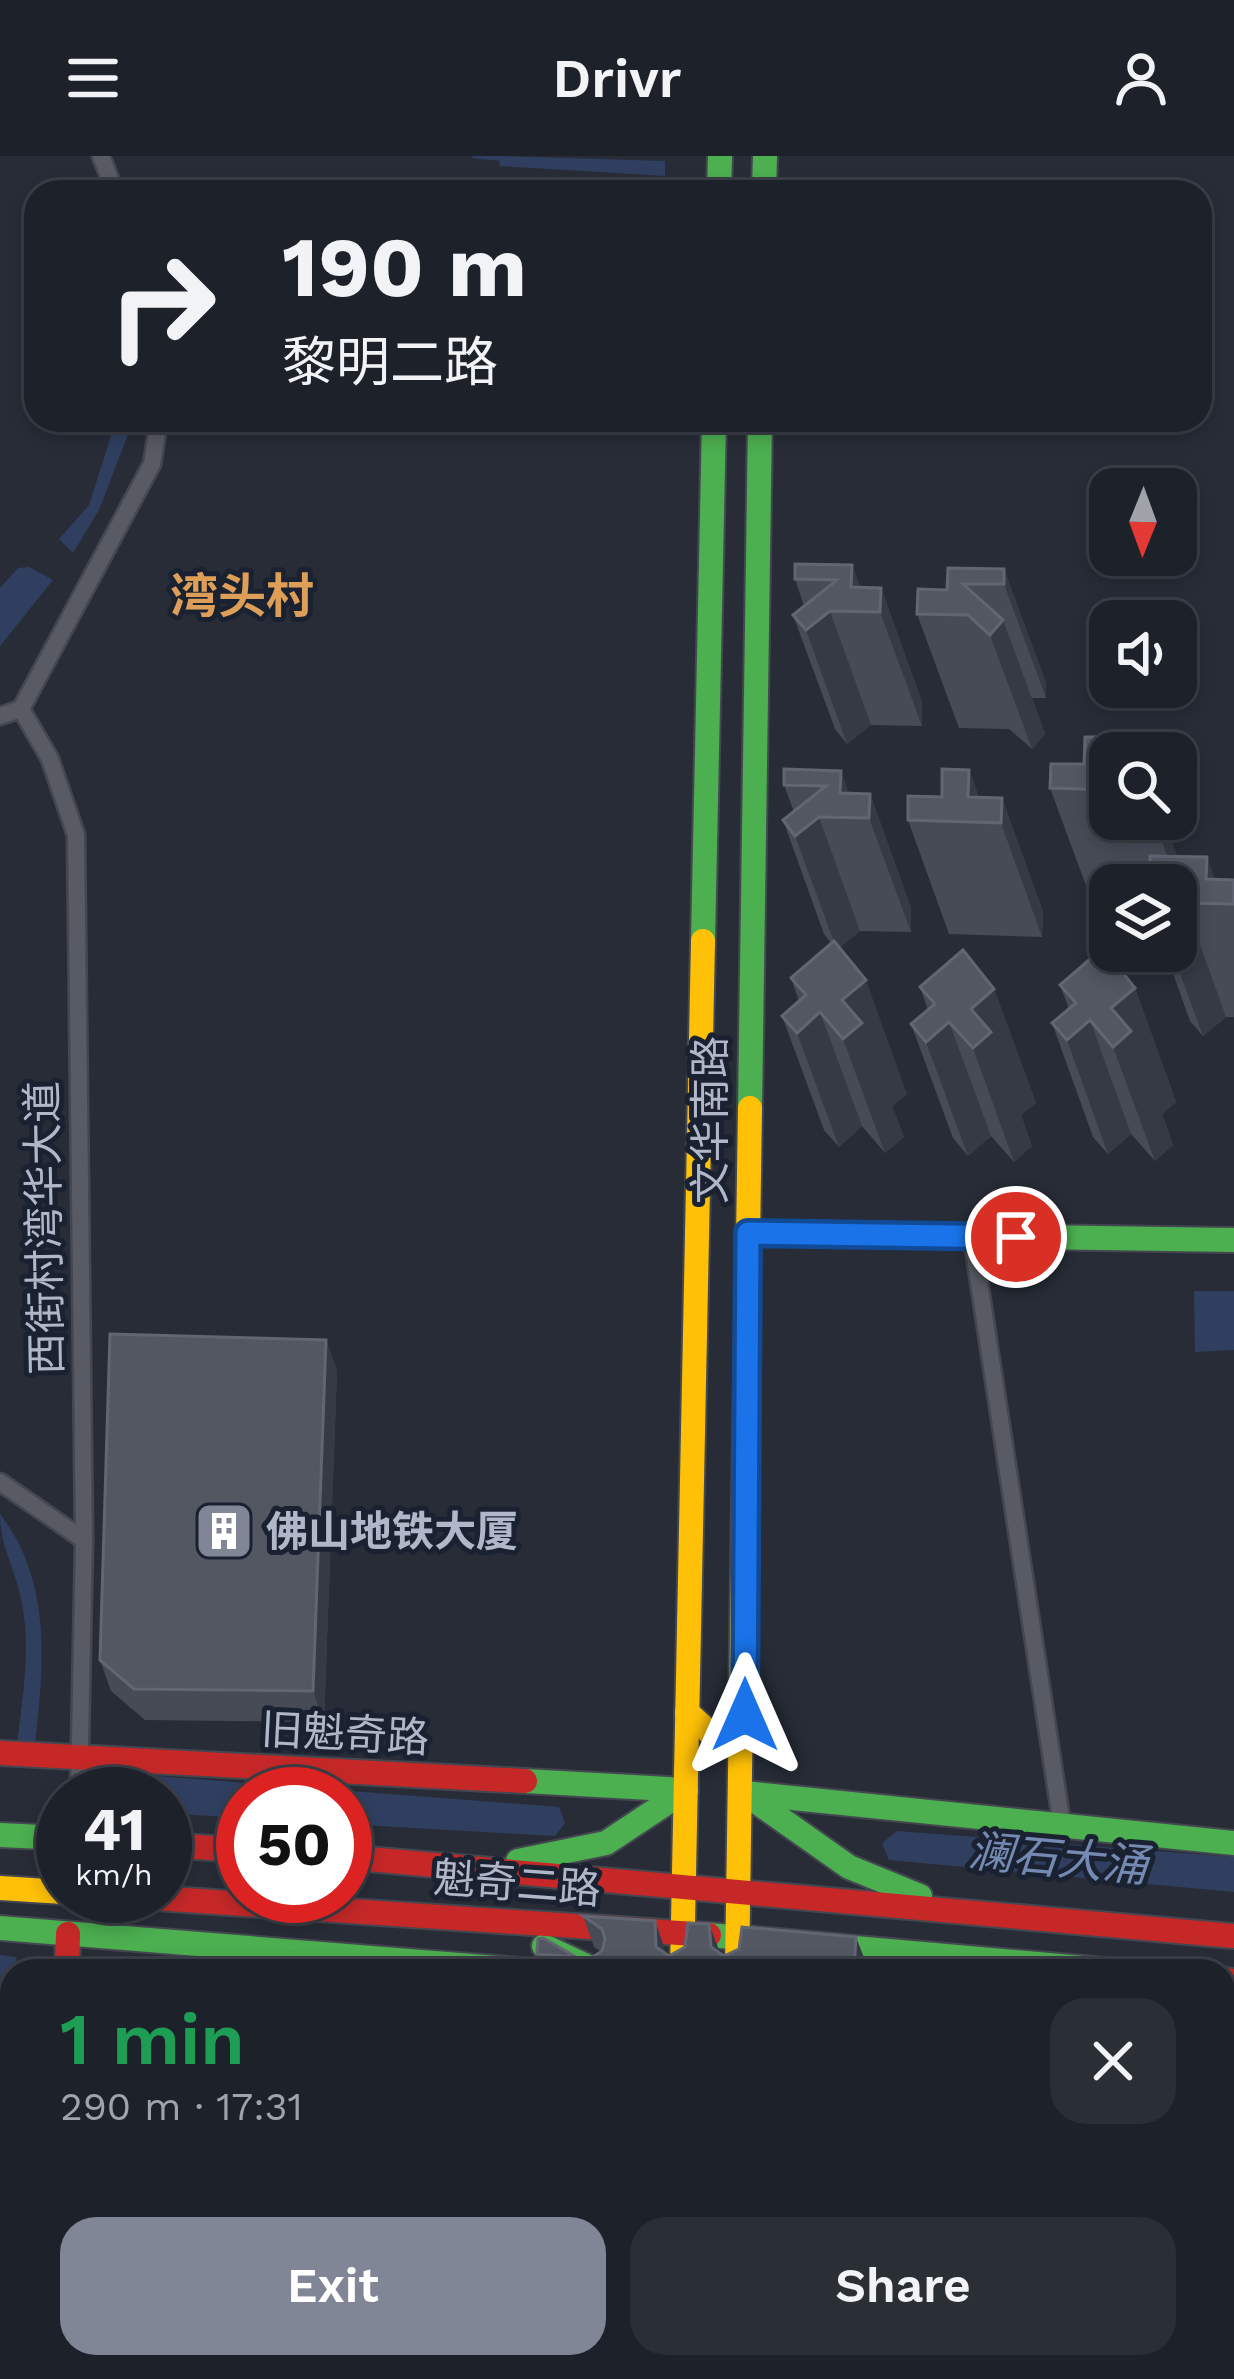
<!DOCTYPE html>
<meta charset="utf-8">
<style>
body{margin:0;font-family:"Work Sans","Noto Sans SC",sans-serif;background:#2a2e35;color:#f1f3f6;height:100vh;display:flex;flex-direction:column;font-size:45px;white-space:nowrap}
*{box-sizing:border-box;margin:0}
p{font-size:39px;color:#a0a3a8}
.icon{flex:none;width:66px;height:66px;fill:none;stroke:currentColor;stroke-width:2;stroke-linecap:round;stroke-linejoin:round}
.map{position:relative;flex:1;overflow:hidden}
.side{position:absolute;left:0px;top:1803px;width:1236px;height:420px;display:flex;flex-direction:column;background:#1d2129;border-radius:36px 36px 0 0;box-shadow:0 6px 18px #0003,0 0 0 3px #3b3e46}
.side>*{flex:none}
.top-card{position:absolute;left:24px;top:24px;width:1188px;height:252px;border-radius:36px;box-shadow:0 6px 18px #0003,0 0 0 3px #3b3e46;background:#1d2129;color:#f1f3f6;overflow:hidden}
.needle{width:78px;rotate:181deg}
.fabs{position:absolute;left:1089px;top:312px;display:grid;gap:24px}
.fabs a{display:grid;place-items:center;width:108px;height:108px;border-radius:24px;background:#1d2129;box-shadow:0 6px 18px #0003,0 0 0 3px #3b3e46;font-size:60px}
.speed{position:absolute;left:36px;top:1611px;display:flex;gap:24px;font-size:60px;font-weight:700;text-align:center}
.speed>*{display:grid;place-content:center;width:156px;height:156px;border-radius:50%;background:#1d2129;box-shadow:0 6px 18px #0003,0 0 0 3px #3b3e46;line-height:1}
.speed small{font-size:30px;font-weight:400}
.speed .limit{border:18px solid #d22;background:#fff;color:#111}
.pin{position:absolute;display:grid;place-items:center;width:102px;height:102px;color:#fff;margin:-51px;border:6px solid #fff;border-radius:50%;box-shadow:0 3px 12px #0007}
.me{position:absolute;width:132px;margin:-66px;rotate:0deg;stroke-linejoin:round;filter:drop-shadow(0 0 9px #0008)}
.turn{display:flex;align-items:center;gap:42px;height:252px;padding:0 60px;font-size:54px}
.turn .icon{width:156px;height:156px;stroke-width:2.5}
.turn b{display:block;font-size:84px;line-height:102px}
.round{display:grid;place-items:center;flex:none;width:126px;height:126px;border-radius:36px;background:#2a2e35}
.headline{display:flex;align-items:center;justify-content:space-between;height:204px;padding:0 60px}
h1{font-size:72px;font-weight:600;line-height:90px;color:#1e9e55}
.primary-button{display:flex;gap:24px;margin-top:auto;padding:24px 60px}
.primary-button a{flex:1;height:138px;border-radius:36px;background:#808696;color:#fff;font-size:48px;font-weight:600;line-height:138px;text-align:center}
.primary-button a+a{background:#2a2e35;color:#f1f3f6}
header{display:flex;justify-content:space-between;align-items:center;height:156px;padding:0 60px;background:#1d2129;font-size:54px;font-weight:600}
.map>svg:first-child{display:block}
.water{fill:#303f60}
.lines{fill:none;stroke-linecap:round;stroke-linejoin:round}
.stream{stroke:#303f60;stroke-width:4.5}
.lane-casing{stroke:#444750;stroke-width:12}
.street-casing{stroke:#444750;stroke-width:21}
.fast-casing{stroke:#444750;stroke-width:28}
.slow-casing{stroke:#444750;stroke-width:28}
.jam-casing{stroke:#444750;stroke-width:28}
.lane{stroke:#585b64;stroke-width:8}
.street{stroke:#585b64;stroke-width:16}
.fast{stroke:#4caf50;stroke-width:24}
.slow{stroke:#ffc107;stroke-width:24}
.jam{stroke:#c62828;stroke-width:24}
.wall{fill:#474b56}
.shaded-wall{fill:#353a44}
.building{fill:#525762;stroke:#616672;stroke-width:3}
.route-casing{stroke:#114b97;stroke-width:30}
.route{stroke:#1a73e8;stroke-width:21}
.labels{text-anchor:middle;stroke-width:10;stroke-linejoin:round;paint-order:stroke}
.street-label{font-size:42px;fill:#b0b7c9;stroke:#1a2232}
.poi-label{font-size:42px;font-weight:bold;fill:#b0b7c9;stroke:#1a2232;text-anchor:start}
.water-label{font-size:45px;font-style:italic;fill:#758ab3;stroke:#1a2232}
.quarter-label{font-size:48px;font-weight:bold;fill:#dd9e57;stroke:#1a2232}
</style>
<header><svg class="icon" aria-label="menu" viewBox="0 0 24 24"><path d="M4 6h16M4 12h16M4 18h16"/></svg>Drivr<svg class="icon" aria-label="person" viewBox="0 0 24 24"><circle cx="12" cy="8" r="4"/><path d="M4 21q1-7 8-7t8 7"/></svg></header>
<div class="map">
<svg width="1234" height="2223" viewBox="0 0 1234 2223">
<rect width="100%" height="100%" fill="#272c37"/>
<!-- water -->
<g class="water">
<path d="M499,0l166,5v15l-165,-10z"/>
<path d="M116,264h16l-3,12 -30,78 -26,43 -14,-14 30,-34z"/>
<path d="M29,411l24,13 -53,66v-58l18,-20z"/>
<path d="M1234,1135v59l-39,2 -1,-61z"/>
<path d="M0,1358c52,67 44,151 35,230h-18c6,-49 15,-101 3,-150 -7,-30 -20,-48 -20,-80z"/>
<path d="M144,1619l415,32 6,16 -10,13 -210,-12v-30h-102v24l-78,-5v-19h-70v-14z"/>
<path d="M897,1675l337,26v35l-345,-32 -7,-17z"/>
<path d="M0,1799l16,2 2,14h-6v396h23v12h-32z"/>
</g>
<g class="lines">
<!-- stream -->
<path class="stream" d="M474,0l31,3"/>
<defs>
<path id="lane" d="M485,2223v-12"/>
<g id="street">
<path d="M101,0l14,36"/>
<path d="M21,553l29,50 26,76 8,705 -5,254"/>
<path d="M0,560l21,-7 131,-245 7,-44"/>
<path d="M972,1080l90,589"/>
<path d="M0,1326l84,58"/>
</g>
<g id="fast">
<path d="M719,36l1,-36"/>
<path d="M764,36l1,-36"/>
<path d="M703,785l11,-521"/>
<path d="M750,952l10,-688"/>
<path d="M748,1077l486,7"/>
<path d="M525,1625l161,9"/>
<path d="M744,1637l490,50"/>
<path d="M744,1637l105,74 71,29"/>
<path d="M0,1679l63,3"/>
<path d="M518,1705l88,-18 80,-53"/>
<path d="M0,1772l533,43"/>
<path d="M709,1779l408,36"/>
<path d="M544,1790l53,25"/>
<path d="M1224,1857l10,1"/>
<path d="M66,2211v12"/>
<path d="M731,2211v12"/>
</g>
<g id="slow">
<path d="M687,1556l23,21 13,1 21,-19"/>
<path d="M0,1732l63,4"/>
<path d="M682,1815l21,-1030"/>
<path d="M737,1815l13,-863"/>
</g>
<g id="jam">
<path d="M0,1597l525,28"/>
<path d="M165,1689l78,5"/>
<path d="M345,1701l889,79"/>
<path d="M125,1740l584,39"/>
<path d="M67,1815l1,-37"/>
<path d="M1224,1824l10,1"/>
<path d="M683,2223l1,-12"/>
</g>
</defs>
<!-- lane casing -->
<use href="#lane" class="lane-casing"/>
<!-- street casing -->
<use href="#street" class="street-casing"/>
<!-- fast casing -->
<use href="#fast" class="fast-casing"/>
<!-- slow casing -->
<use href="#slow" class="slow-casing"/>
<!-- jam casing -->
<use href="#jam" class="jam-casing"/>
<!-- lane -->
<use href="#lane" class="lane"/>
<!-- street -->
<use href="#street" class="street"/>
<!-- fast -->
<use href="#fast" class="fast"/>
<!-- slow -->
<use href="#slow" class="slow"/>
<!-- jam -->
<use href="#jam" class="jam"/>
</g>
<!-- wall -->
<g class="wall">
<path d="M852,409l8,22 21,1 41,114v24l-51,-1 -24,19 -12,-15 -42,-114 11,-9 -9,-27z"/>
<path d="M1004,413l42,114v15h-14l13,36 -13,15 -23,-20 -50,-1 -42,-114 30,-24z"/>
<path d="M1110,597v66h54l13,37 38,23 19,1v137h-8l-23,19 -13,-15 -25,-70h11v-66h-66v18l-18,-1 -42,-114 34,-24z"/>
<path d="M784,613l65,24 21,1 41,114v24l-51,-1 -21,17 68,146 -15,12 12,31 -19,16 -23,-27 -23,21 -15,-17 -42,-114 17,-15 -8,-23 40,-35 -7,-9 -41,-114 11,-8 -10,-27z"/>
<path d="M969,614l10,28h23l41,114 -1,25 -93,-3 -41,-114 34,-23z"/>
<path d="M1060,829l75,3 41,114 -14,12 11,31 -18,16 -24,-27 -23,20 -15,-17 -41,-114 17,-14z"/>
<path d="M920,831l74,2 42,114 -15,12 11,31 -18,16 -23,-26 -23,20 -15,-18 -42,-114 17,-14z"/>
<path d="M326,1184l11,31 -13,351 -179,-2 -34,-29 -11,-31z"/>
<path d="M583,1760l72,5 11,33 3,2h55l144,12 -1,3h-271l-5,-13 10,-6 -7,-5z"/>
<path d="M537,1798l39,3 5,14h-38z"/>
<path d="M1224,1864l10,1v358h-464l-5,-12h459z"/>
</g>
<!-- shaded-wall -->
<g class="shaded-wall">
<path d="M852,409l17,47 -18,-25z"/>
<path d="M1004,413l42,114v15l-42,-114z"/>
<path d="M881,432l41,114v24l-42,-114z"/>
<path d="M830,455l41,114 -24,19 -41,-114z"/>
<path d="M1003,464l42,114 -13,15 -42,-114z"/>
<path d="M969,614l19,52 -20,-25z"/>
<path d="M841,615l17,47 -18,-25z"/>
<path d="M870,638l41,114v24l-42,-114z"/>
<path d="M1002,642l41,114 -1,25 -41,-114z"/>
<path d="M819,661l41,114 -23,19 -42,-114z"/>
<path d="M1154,663h10l19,53h-10z"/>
<path d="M1207,701l17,47 -18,-25z"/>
<path d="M1185,747l41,114 -23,19 -31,-85h4v-41z"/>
<path d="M866,824l41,114 -15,12 12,31 -19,16 -42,-114 -1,-39z"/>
<path d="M1135,832l41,114 -14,12 11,31 -18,16 -42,-114 -2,-39z"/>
<path d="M994,833l42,114 -15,12 11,31 -18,16 -41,-114 -2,-39z"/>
<path d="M820,856l42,114 -23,21 -42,-114z"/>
<path d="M1090,864l41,114 -23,20 -41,-114z"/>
<path d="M949,866l42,114 -23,20 -42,-114z"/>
<path d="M326,1184l11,31 -13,351 -11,-31z"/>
<path d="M655,1765l11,31v12l-10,-17z"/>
<path d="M709,1768l12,31 -10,-8z"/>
<path d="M856,1781l12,31 -1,3h-13z"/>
</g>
<!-- building -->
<g class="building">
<path d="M795,408l57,1 -1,22 30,1 -1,24 -50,-1 -24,19 -13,-15 44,-35 -42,-1z"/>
<path d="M948,412l56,1v15h-41l40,36 -13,15 -22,-20 -51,-1 1,-25 29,1z"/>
<path d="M1085,581h27l-2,53 -60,-2 1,-24h33z"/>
<path d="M784,613l57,2 -1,22 30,1 -1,24 -50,-1 -24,19 -12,-16 43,-34 -42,-1z"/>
<path d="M942,613l27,1 -1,27 34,1 -1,25 -93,-3v-24l34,1z"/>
<path d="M1150,700l57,1 -1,22 28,1v24l-49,-1 -9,7 -1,-25 17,-13 -42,-1z"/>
<path d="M834,785l32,39 -24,20 20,23 -19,16 -23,-27 -23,21 -15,-17 24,-21 -15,-17z"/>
<path d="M1103,792l32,40 -24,20 20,23 -18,16 -23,-27 -23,20 -15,-17 24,-20 -16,-18z"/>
<path d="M963,794l31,39 -23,20 20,23 -18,16 -24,-26 -23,20 -15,-18 24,-20 -15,-17z"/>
<path d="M110,1178l216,6 -13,351 -179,-2 -34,-29z"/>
<path d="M583,1760l72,5 1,26 13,9 16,-9 3,-24 21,1 2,23 13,9 15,-7 3,-22 114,10 -2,34h-88l-175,-13 11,-7 3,-12 -3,-10z"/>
<path d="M543,1782l33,19 -39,-3 1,-15z"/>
<path d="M1224,1864l10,1v335h-10z"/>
</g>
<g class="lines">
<defs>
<path id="route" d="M745,1559l3,-482 268,4"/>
</defs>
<!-- route casing -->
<use href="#route" class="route-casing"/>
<!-- route -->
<use href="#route" class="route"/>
</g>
<!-- icons -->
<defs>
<symbol id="building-square" viewBox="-11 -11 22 22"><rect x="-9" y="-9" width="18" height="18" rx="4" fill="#808696" stroke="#1a2232"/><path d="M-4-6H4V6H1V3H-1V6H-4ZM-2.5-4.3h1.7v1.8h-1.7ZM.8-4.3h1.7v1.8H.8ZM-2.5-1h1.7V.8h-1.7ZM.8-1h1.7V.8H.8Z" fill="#fff"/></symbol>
</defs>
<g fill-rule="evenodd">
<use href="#building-square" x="191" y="1342" width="66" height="66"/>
</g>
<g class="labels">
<!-- street labels -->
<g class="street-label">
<text transform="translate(710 964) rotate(-90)" y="15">文华南路</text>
<text transform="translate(44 1072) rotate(-91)" y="15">西街村湾华大道</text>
<text transform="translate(345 1577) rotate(3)" y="15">旧魁奇路</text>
<text transform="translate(517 1727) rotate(4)" y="15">魁奇二路</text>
</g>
<!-- poi labels -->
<g class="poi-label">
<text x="266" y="1390">佛山地铁大厦</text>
</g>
<!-- water labels -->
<g class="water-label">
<text transform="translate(1058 1702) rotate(5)" y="16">澜石大涌</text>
</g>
<!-- quarter labels -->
<g class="quarter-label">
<text x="242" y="457">湾头村</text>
</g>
</g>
</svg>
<div class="fabs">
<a><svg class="needle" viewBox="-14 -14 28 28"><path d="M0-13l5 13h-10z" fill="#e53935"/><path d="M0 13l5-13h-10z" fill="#a0a3a8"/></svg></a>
<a><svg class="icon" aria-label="sound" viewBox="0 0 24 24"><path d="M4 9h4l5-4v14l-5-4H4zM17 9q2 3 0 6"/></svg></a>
<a><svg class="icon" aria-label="search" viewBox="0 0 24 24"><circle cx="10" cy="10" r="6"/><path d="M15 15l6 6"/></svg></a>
<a><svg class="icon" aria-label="layers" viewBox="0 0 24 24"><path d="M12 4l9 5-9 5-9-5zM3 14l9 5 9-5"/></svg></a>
</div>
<div class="speed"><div>41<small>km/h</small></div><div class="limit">50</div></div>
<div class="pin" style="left:1016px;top:1081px;background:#d93025"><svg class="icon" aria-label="arrive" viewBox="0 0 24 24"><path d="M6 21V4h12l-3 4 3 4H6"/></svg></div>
<svg class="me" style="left:745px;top:1559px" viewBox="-20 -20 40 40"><path d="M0-17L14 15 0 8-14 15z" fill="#1a73e8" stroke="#fff" stroke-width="4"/></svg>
<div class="top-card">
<div class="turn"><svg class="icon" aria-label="right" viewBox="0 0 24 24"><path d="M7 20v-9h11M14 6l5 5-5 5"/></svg><div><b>190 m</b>黎明二路</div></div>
</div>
<section class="side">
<div class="headline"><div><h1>1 min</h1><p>290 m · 17:31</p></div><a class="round"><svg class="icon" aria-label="close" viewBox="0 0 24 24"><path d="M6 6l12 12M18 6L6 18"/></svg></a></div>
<div class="primary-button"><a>Exit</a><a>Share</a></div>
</section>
</div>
